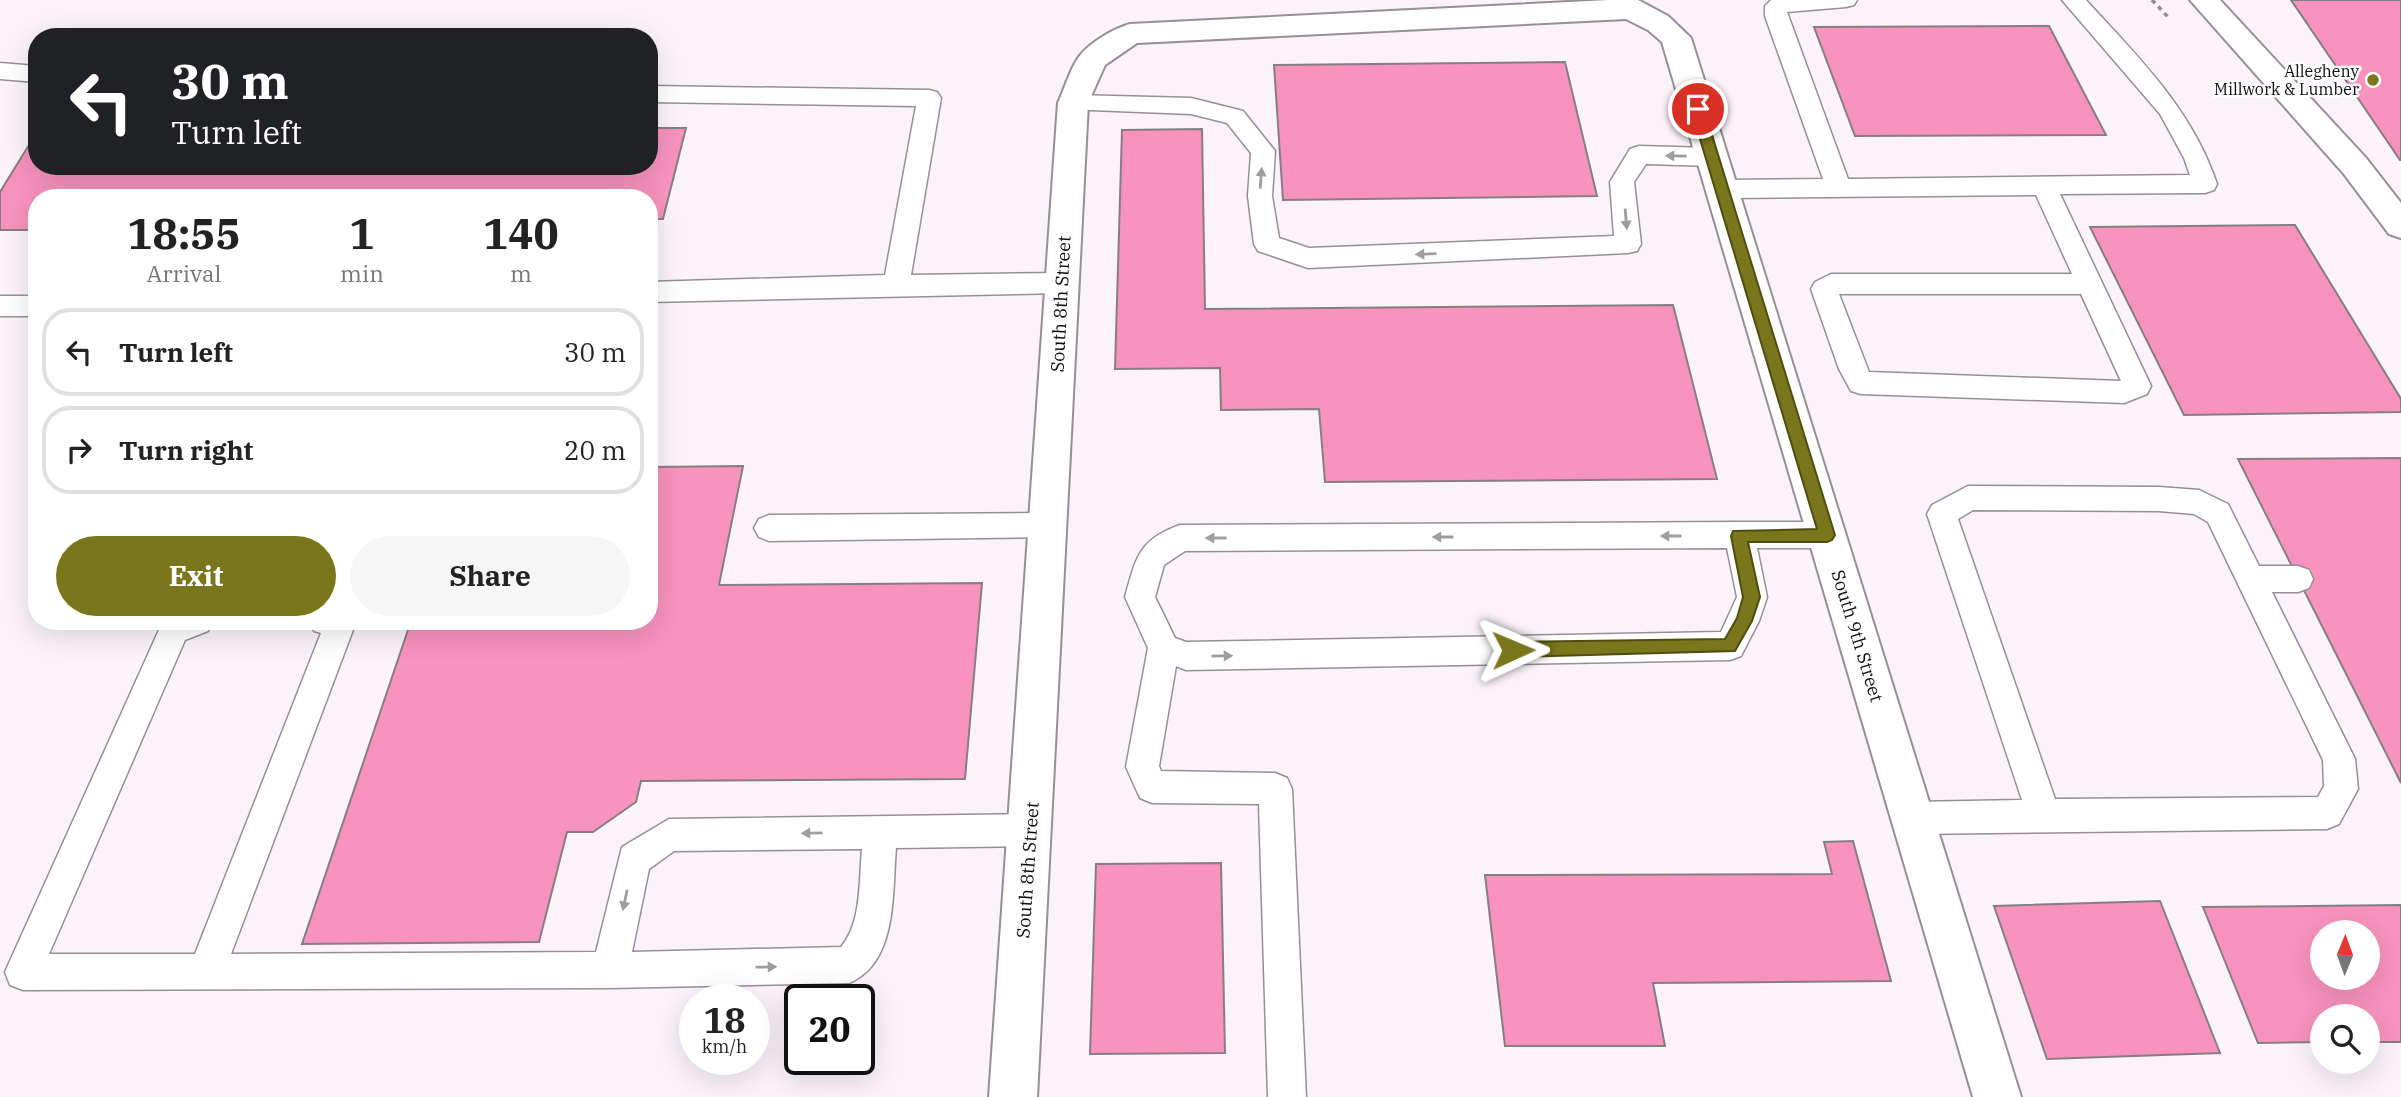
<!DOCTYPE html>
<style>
body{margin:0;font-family:"IBM Plex Serif",serif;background:#f6f6f6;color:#222;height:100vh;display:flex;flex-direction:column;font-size:26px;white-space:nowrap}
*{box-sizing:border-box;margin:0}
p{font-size:23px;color:#767676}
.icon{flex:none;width:38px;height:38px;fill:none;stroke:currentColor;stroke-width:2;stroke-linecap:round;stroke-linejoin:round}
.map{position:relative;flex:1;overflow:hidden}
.side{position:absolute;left:28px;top:189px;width:630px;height:441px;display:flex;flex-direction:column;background:#fff;border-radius:28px;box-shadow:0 7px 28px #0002}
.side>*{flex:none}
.guide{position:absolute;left:28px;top:28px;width:630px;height:147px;border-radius:28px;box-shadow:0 7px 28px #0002;background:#202124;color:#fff;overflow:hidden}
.needle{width:46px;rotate:1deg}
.tools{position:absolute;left:2310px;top:920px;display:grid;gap:14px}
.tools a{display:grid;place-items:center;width:70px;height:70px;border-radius:50%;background:#fff;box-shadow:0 7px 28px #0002;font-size:35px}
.speed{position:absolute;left:679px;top:984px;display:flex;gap:14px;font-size:35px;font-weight:700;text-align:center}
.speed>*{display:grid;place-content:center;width:91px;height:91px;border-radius:50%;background:#fff;box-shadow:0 7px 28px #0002;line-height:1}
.speed small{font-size:18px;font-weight:400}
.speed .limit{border:4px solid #111;border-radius:10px;background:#fff;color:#111}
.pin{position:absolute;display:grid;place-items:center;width:60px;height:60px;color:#fff;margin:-30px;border:4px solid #fff;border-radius:50%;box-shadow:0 2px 7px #0007}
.me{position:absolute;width:77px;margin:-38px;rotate:89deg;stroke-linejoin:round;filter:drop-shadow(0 0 5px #0008)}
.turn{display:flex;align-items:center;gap:24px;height:147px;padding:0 28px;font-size:32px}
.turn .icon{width:91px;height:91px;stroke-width:2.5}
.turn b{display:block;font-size:49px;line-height:60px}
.eta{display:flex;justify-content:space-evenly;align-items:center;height:119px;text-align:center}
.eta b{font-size:42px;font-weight:800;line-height:49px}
.primary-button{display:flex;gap:14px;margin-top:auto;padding:14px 28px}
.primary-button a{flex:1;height:80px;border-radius:42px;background:#7a761b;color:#fff;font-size:28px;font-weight:800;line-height:80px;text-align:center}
.primary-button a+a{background:#f6f6f6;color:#222}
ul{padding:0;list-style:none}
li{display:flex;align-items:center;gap:21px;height:88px;margin:0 14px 10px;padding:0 14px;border:4px solid #e0e0e0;border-radius:28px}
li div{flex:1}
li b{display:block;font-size:26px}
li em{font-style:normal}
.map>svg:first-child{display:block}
.building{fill:#f793bc;stroke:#877e81;stroke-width:2;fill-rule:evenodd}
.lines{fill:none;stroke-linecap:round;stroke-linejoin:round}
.lane-casing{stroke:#969096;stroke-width:3}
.street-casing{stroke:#969096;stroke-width:4}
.secondary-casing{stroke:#969096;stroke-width:4}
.path{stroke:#959095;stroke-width:3.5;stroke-dasharray:4.5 4.5;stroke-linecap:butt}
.lane{fill:#fff;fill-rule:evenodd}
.street{fill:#fff;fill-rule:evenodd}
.secondary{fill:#fff;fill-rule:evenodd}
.oneway{fill:#9f9e9f}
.route{fill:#7a761b;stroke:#4f4d12;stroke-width:2}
.poi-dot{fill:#7a761b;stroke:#fff;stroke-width:2.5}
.labels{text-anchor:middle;stroke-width:5;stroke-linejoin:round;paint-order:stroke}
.far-poi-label{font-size:16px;fill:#0f0d0f;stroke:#fff;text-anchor:end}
.street-label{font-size:18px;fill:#0f0d0f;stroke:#fff}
</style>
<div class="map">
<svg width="2401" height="1097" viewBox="0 0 2401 1097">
<rect width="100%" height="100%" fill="#faf3fa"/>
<!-- building -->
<g class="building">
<path d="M2291,0h110v160h-1z"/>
<path d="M2049,26l57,109 -251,1 -41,-109z"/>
<path d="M1565,62l32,134 -314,4 -9,-135z"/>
<path d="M649,128h37l-23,91h-14v-21h-612v32h-37v-38l37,-60v34h612z"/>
<path d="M1202,129l3,180 468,-4 44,174 -392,3 -6,-73 -98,1 -1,-42 -105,1 7,-239z"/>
<path d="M2295,225l106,174v13l-217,3 -94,-188z"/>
<path d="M2401,458v325l-163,-324z"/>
<path d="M743,466l-24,119 263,-2 -17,196 -324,2 -5,21 -43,30h-26l-28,110 -237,2 109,-323h238v-154z"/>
<path d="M1853,841l38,140 -238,2 12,63h-160l-20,-171 347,-1 -8,-32z"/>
<path d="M1221,863l4,190 -135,1 6,-190z"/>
<path d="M2160,901l60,152 -173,6 -53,-153z"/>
<path d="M2401,905v137h-33v-25h-46v25l-64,1 -55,-136zM2322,933h46v45h-46z"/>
</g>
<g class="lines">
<defs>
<g id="lane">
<path d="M1771,0h86l-3,5 -8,2 -59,5 61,167 342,-4 -6,-17 -24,-44 -98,-114h24c52,57 106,109 131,184l-3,6 -9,3 -145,1 91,192 -4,8 -23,9 -263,-9 -10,-3 -12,-22 -28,-80 4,-7 16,-8h241l-36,-79 -314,3 -9,-3 -3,-6 3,-6 9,-3 101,-1 -58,-163v-10zM1839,294h242l40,87 -252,-9z"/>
<path d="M0,63l37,3v16l-37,-3z"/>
<path d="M649,86l280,4 8,2 4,6 -30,177 151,-2 9,3 4,7 -4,7 -9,3 -413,9v-20l236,-7 31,-169 -267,-4z"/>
<path d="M1073,95l118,3 52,13 32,40 -3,45 7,42 30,10 305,-12 -4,-54 20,-33 9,-3 73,2 9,3 3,6 -3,6 -9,3 -66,-2 -12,18 7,62 -4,7 -9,2 -320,15 -50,-17 -4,-7 -6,-48 3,-43 -24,-30 -36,-9 -126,-5 -4,-6 4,-6z"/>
<rect x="0" y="296" width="37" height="20"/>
<path d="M1968,486l191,1 40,3 29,14 31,62h39l11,4 4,9 -4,9 -11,4h-26l83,167 3,30 -19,35 -12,5 -415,5 -12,-5 -5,-11 5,-11 12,-5 110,-2 -95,-286 5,-9zM1973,510l186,1 35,3 14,8 115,238 1,26 -6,11 -263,2 -97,-280z"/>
<path d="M1048,513l10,3 5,9 -5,9 -10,3 -279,4 -10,-4 -5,-9 5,-9 10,-4z"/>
<path d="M1739,522h88l10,4 5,9 -5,9 -10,4h-70l10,49 -8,24 -18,35 -11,4 -544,10 -10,-4 -17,100 2,5 114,2 12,5 5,11 14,308h-38l-9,-293 -107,-1 -12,-5 -14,-31 22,-119 -23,-51c11,-39 13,-57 55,-72zM1727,548l10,49 -16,35 -535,10 -11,-4 -20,-41 9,-32 21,-14z"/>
<path d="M163,621h49l-4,10 -23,9 -136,314h146l126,-321 -7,-2 -4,-10 46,1 -125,332 365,-2 26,-105 47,-28 361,-5 12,5 5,11 -5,11 -12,5 -134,2c-4,44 2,115 -47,135l-239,5 -587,2 -13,-5 -5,-13zM862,849c-3,32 0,73 -21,98l-209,5 17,-83 25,-18z"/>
</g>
<path id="street" d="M1609,0h29l30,16 23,22 330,1059h-48l-311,-1055 -14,-12 -22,-11 -489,24 -32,22 -17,38 -51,994h-48l69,-994c7,-15 13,-38 24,-50 11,-12 33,-25 48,-29z"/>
<path id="secondary" d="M2190,0h30l146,158 35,45v35l-12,-4 -45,-60z"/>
</defs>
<!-- lane casing -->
<use href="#lane" class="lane-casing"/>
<!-- street casing -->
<use href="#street" class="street-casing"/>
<!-- secondary casing -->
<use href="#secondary" class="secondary-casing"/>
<!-- path -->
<path class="path" d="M2152,0l17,18"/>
<!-- lane -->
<use href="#lane" class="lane"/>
<!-- street -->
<use href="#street" class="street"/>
<!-- secondary -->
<use href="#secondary" class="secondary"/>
</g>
<!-- one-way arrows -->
<defs><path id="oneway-solid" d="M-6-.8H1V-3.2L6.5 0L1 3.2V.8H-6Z" transform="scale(1.75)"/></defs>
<g class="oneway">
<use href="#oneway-solid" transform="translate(1676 156) rotate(-179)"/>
<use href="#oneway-solid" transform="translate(1261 178) rotate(-86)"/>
<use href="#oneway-solid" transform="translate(1626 219) rotate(85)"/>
<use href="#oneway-solid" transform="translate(1426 254) rotate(178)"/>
<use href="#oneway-solid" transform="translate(1671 536) rotate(180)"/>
<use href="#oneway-solid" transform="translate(1443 537) rotate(180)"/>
<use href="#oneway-solid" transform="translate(1216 538) rotate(180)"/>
<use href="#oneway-solid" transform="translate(1222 656) rotate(-1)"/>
<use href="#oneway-solid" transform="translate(812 833) rotate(179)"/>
<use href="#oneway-solid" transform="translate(625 900) rotate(102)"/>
<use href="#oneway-solid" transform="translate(766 967) rotate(-1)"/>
</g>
<!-- route -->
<path class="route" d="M1698,105l6,4 131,426 -3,5 -5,2h-79l12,55 -8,24 -17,30 -222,6 -6,-2 -2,-5 2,-5 6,-3 212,-3 12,-21 6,-21 -12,-61 2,-5 84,-2 -126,-420z"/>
<!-- markers -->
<circle class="poi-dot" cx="2373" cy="80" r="7"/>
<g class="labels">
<!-- far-poi labels -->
<g class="far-poi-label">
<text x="2359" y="77">Allegheny<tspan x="2359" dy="18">Millwork &amp; Lumber</tspan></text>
</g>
<!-- street labels -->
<g class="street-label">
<text transform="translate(1061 304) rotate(-87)" y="6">South 8th Street</text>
<text transform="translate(1857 636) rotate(73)" y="6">South 9th Street</text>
<text transform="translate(1028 870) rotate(-86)" y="6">South 8th Street</text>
</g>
</g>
</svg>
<div class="tools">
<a><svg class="needle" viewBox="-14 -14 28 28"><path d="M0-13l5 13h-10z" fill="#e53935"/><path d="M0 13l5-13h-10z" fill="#767676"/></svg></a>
<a><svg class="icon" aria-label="search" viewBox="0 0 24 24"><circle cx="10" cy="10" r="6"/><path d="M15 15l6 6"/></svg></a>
</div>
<div class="speed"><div>18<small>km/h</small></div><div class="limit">20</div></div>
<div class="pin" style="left:1698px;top:109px;background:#d93025"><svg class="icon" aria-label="arrive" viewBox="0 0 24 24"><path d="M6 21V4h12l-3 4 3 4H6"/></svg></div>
<svg class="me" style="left:1513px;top:650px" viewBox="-20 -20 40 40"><path d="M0-17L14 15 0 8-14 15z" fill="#7a761b" stroke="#fff" stroke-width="4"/></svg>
<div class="guide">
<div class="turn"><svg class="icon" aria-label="left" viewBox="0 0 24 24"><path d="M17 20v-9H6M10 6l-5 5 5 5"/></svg><div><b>30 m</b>Turn left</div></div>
</div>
<section class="side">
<div class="eta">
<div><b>18:55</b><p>Arrival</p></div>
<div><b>1</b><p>min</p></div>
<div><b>140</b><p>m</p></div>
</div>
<ul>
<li><svg class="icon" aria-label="left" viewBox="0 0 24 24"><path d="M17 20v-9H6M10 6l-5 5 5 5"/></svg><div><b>Turn left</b></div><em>30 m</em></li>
<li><svg class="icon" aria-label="right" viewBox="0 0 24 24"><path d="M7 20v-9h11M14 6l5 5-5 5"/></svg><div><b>Turn right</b></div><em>20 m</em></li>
</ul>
<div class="primary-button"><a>Exit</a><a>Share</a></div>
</section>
</div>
